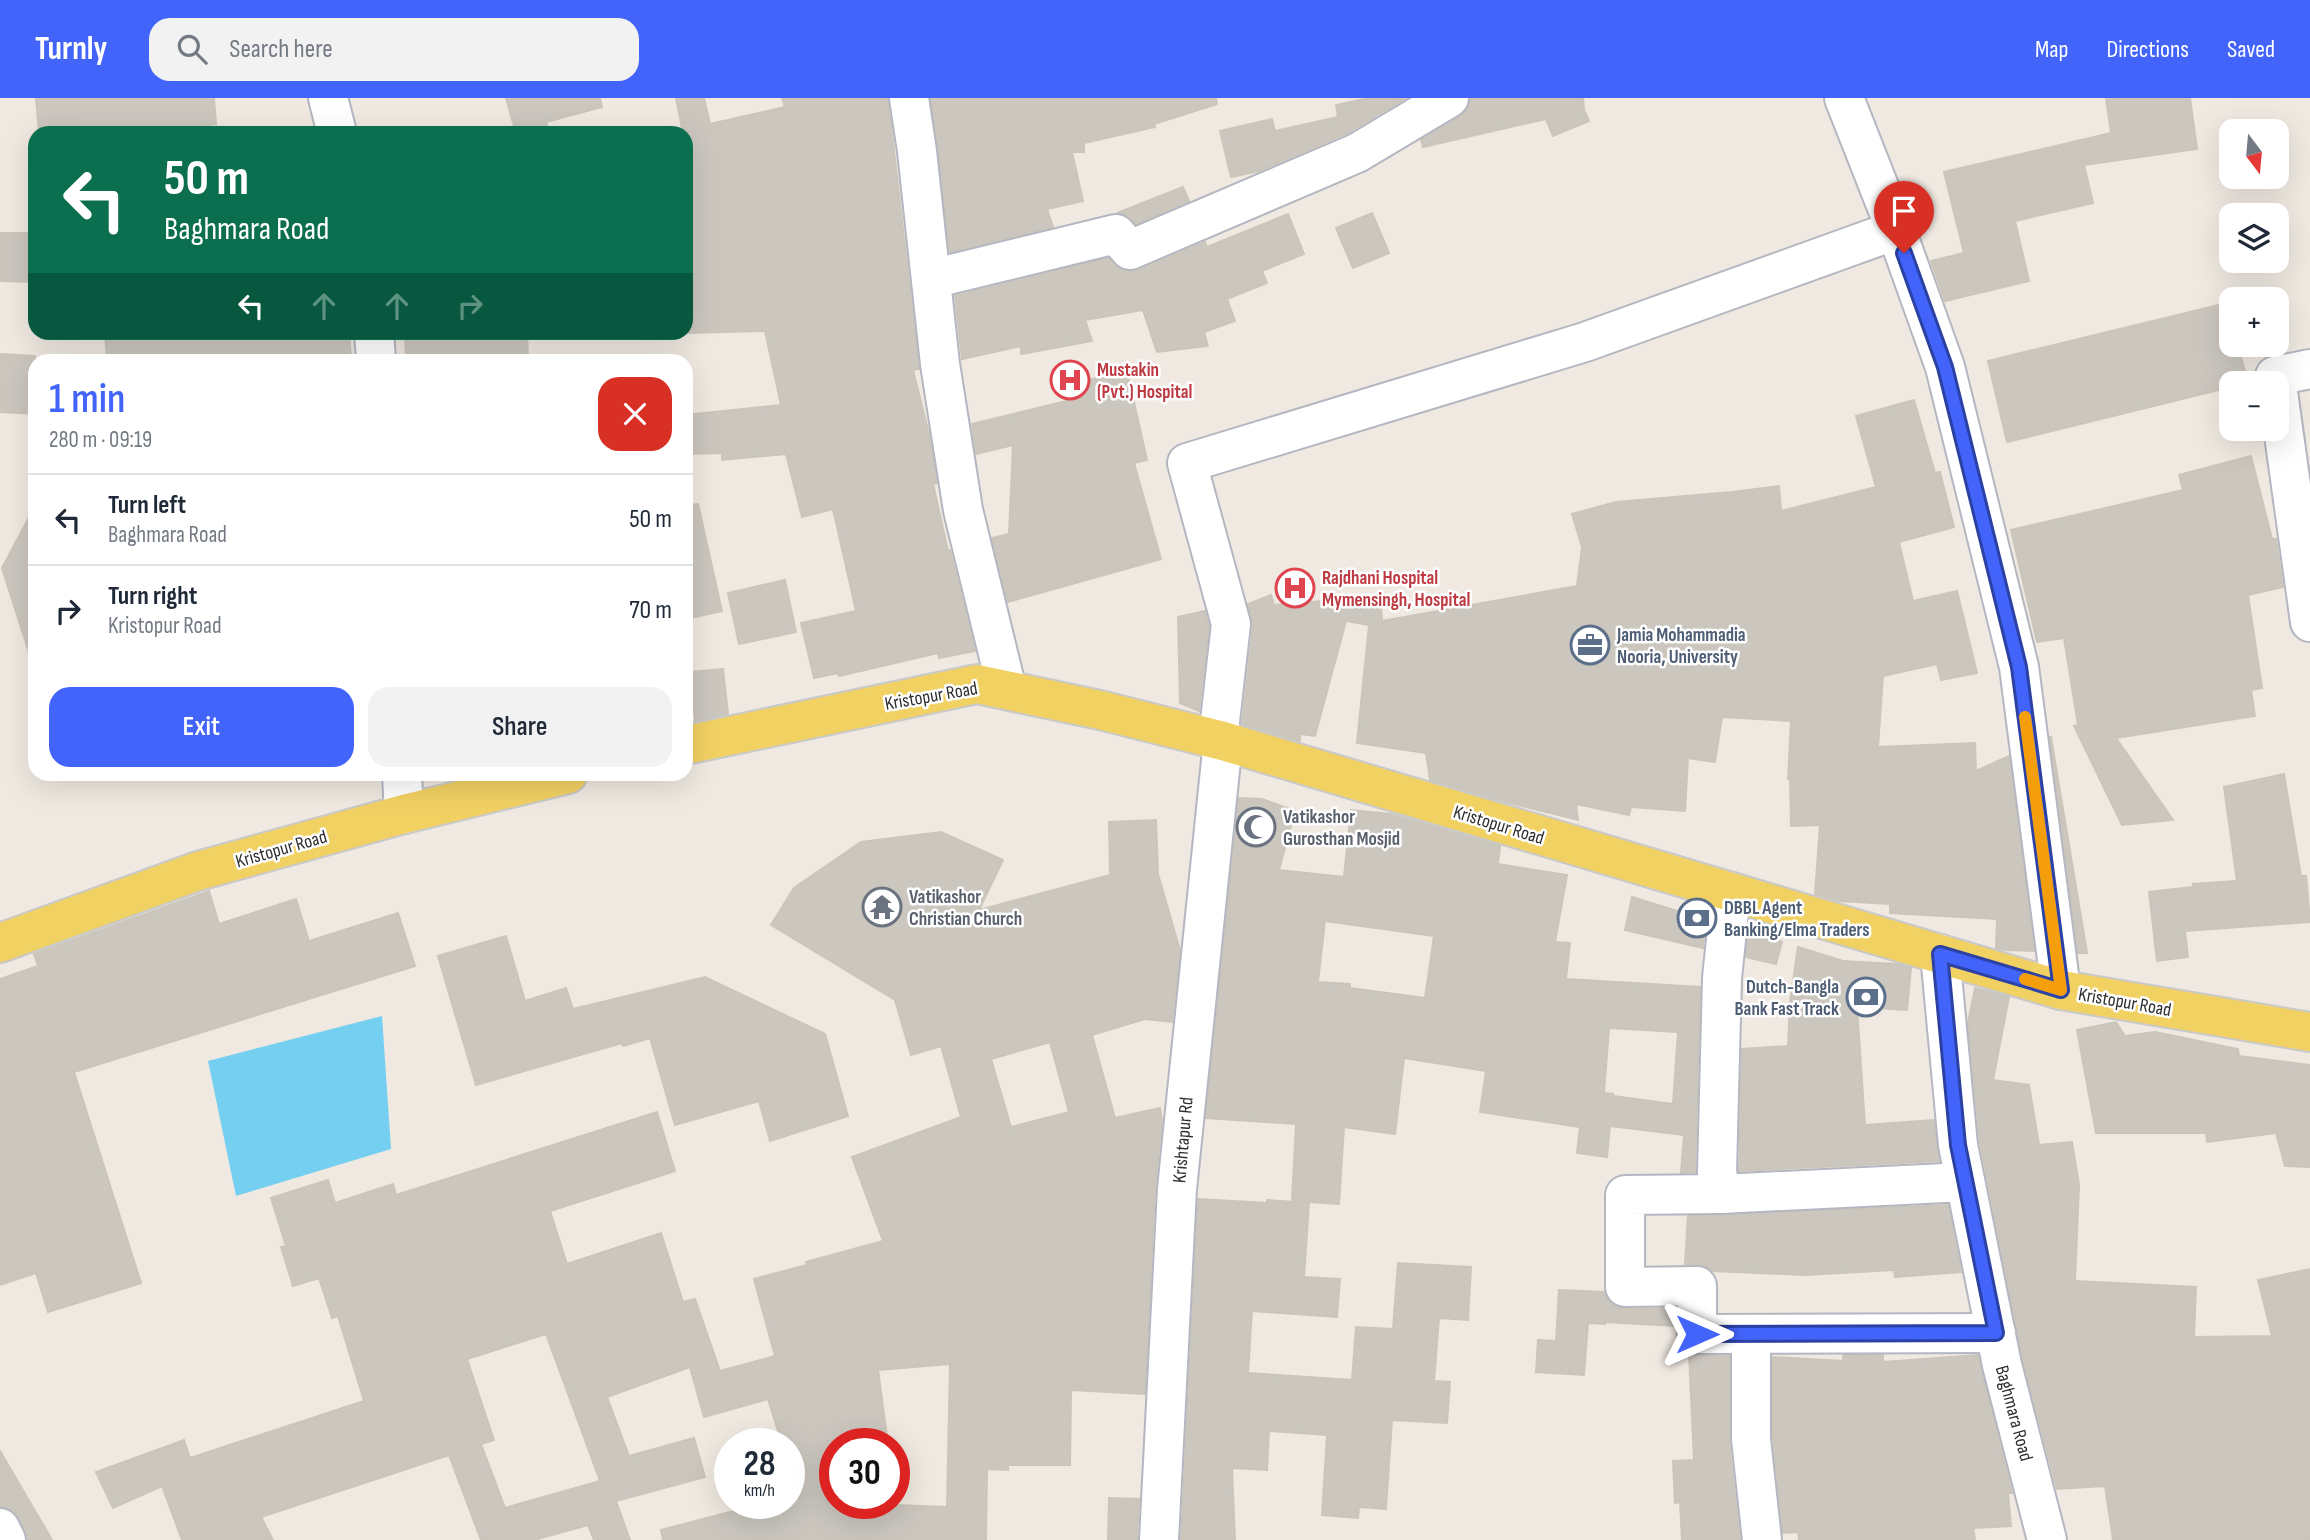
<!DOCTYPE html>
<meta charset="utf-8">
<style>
body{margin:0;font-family:"Sofia Sans Condensed",sans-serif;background:#f2f2f3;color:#1f2937;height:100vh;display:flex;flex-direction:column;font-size:26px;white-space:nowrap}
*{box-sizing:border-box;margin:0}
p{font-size:23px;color:#747a83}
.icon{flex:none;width:38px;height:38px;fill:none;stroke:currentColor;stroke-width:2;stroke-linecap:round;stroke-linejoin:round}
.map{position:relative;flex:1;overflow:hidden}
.drawer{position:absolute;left:28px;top:256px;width:665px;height:427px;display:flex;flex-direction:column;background:#fff;border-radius:21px;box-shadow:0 7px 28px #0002}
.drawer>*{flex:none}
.guide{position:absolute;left:28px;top:28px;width:665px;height:214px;border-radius:21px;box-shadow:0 7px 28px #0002;background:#0b6e4f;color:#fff;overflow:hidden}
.needle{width:46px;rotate:164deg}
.buttons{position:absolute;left:2219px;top:21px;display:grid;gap:14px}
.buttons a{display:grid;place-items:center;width:70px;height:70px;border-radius:14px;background:#fff;box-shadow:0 7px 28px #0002;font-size:35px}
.speed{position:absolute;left:714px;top:1330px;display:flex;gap:14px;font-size:35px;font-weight:700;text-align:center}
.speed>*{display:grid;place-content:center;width:91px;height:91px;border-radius:50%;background:#fff;box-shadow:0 7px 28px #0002;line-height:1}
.speed small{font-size:18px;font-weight:400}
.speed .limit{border:10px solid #d22;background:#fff;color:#111}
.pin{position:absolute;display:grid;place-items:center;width:60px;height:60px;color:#fff;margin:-72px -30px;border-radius:50% 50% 50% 0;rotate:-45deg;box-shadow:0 0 7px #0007}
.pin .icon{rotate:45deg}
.me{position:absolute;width:77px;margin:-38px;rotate:90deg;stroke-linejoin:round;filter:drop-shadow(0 0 5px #0008)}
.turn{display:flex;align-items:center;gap:24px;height:147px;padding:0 21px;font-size:32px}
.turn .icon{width:91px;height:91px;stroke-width:2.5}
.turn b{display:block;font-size:49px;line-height:60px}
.lanes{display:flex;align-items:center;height:66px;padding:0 21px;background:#0003;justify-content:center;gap:35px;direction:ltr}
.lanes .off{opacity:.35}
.round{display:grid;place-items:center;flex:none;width:74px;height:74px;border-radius:21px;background:#f2f2f3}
.overview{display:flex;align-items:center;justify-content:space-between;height:119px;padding:0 21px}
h1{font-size:42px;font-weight:600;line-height:52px;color:#4264fb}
.cta{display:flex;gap:14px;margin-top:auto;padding:14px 21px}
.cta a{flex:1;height:80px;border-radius:21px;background:#4264fb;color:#fff;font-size:28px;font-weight:600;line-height:80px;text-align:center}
.cta a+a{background:#f2f2f3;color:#1f2937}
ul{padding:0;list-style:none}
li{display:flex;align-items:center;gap:21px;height:91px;padding:0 21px;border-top:2px solid #e0e1e3}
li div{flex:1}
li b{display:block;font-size:26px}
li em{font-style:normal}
header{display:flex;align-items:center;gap:42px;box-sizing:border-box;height:98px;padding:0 35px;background:#4264fb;color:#fff}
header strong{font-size:33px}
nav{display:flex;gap:38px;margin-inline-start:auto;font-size:24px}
.search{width:490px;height:63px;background:#f2f2f3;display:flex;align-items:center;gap:18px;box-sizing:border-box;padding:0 24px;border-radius:21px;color:#747a83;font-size:26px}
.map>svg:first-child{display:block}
.water{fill:#75cff0}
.building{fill:#cbc7bf;stroke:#cbc5ba;stroke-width:2;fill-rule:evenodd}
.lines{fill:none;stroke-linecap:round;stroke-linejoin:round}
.minor-casing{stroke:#b4b7c1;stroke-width:42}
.major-casing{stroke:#c9c9c9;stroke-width:42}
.minor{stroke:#fff;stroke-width:38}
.major{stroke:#f2d163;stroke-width:38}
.route-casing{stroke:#2b41a3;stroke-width:18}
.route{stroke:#4264fb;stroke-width:12}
.slow{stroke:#f59e0b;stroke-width:12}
.labels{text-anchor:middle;stroke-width:5;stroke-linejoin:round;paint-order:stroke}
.health-label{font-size:19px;font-weight:bold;fill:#be3a42;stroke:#fff;text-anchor:start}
.service-label{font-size:19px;font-weight:bold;fill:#4e5e75;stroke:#fff;text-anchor:start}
.street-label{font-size:19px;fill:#2e2e2e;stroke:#fff}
.worship-label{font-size:19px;font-weight:bold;fill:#5b616d;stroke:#fff;text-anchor:start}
</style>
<header>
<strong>Turnly</strong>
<div class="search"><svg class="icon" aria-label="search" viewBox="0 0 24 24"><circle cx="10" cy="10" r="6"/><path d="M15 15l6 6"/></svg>Search here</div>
<nav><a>Map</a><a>Directions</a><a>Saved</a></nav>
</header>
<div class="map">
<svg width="2310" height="1442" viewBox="0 0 2310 1442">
<rect width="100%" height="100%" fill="#efe9e1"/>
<!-- water -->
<path class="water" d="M382,918l9,133 -155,47 -28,-135z"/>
<!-- building -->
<g class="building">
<path d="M36,0h178l2,26 -90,9h-87z"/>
<path d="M506,0h94l2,9 -56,15 3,11h-33z"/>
<path d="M676,0h28l6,26 75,-17 -3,-9h106l31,271 -6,1 16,64 8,49 -4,1 15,67 2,-1 25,101 -36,7 -1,-5 -99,23 -1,-3 -24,5 -13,-55 55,-12 -23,-102 -31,8 -16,-63 -64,6v-7l-36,1v-39l95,-10 -16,-74 -79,2v-73h6l-1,-40 -5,-23v-64h-3z"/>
<path d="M931,0h285l1,6 -63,20 1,3 -71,16v9h-12l11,49 -36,8 6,18 -103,25z"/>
<path d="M1369,0h37l-59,35 -88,38 -28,6 -11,-46 52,-12 3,12 63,-14 -2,-12z"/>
<path d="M1471,0h112l1,12 5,11 -36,15 -7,-17 -123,28 -2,-7 40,-24 7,-7z"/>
<path d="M2106,0h84l7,51 -113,16 9,38 -78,18 14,60 -84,20 -14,-40 33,-8 -20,-81 167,-39z"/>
<path d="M1183,89l6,14 -53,23 -13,-11h-6z"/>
<path d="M1372,115l17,40 -36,15 -17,-40z"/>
<path d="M1288,116l16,40 -42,17 5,12 -40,16 8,22 -31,11 4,14 -51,6 -14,-42 -58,10 7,21 -71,13v-8l-59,13 -7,-63 153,-38 16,13 14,-1 67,-28 2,5z"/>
<path d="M0,135h35v49l-35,-1z"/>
<path d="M2231,204v43h7l10,38h-17v4l-224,55 -19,-81z"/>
<path d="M105,234h244l2,28h-244z"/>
<path d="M405,234h122l1,28h-122z"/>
<path d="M0,256l35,2v58l-35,-2z"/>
<path d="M1127,273l20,89 -13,3 27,96 -153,43 -16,-64 17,-4 4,-89 -37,9 -4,-30 111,-27 -3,-15z"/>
<path d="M1914,302l21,73 5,-1 14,55 -55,15 14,59 44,-10 20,82 -36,7 -4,-16 -54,12 -5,71 97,-4 1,28 33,-15 25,195 -29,-1 -9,-2 1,-29 -107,-6v-9l-51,-3 -24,-7 5,-69 -29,1 -1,-47h-2l3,-58 -69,-4 -7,45 -27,-4 -3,53 -54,-4 -2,8 -53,-11 2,16 -72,-18 -76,-22 -4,-27 -69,-10 12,-118 -23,-4 -31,115 -15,-2v7l-58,-17 11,-98 -5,-22 23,-9 3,10 106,-9 2,25 195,-35 5,-39 -10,-33 44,-12 116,-10 47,-6 2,25 95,-24 -20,-71z"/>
<path d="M2251,358l21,83h4l7,48 -35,8 14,93 -11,2 4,26 -139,22 57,82 -51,5 -48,-99 4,-1 -14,-87 -27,4 -26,-112 172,-40 -4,-15z"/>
<path d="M698,406l24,107 -36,8v-113z"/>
<path d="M35,408v145l-6,1 -27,-84z"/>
<path d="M785,482l11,52 -57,12 -11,-51z"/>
<path d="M1205,513l4,15 -10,85 -19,-8 -2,-86z"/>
<path d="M723,571l5,45 -33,7 -5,-49z"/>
<path d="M2050,639h1l36,216h-9z"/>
<path d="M2284,676l17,102h5l4,46 -125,9 3,26 -31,4 -8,-69 44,-5v-3l44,-3 -13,-94z"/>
<path d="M1239,700l23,1 33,12 -16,59 65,7 7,-67 40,4 109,32 -2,18 69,11 -12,67 15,1 -4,36 134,8 -5,185 -14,1 3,-38 -74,-9 -3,31 -30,-4 3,-26 -100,-15 6,-41 -82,-13 -9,76 -51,-7 -5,77 -47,-3 4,-77 -90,-6zM1325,823l109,15 -9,62 -75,-10v-4l-32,-2zM1609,930l69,4 -5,72 -60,-8v-2l-9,-1z"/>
<path d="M1156,722l2,54 22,76 -8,72 -27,-3 -53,16 23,83 45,-10 2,12 -7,68 -10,206 -74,-4 -1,75h-62v5l-21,-1 -1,71h-323l-2,-10 103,-27h25v-59h-7l-14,-45 -64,18 -14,-50 -83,30 22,59 65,-18 11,39 -89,24 14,39h-36l-6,-15 -54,15h-53l-32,-85 -188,62 12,23h-91l-20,-54 -49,22 -17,-36 88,-32 6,18 174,-57 -26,-85 -6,2 -13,-40 -26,8 -12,-39 5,-1 -15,-48 57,-18 7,23 58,-19 3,11 261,-83 18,59 -125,40 17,53 94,-31 22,69 12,-3 25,72 55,-15 -21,-77 53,-14 -1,-3 77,-21 -31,-84 109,-40 -20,-71 -30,9 -16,-55 -124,-75 23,-37 67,-46 80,-10 62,28 -24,50 131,-35 -1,-53zM1050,944l19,70 -58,15 -20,-68zM546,1236l54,147 -95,27 -24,-64 13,-4 -27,-81zM950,1266l-3,143 -51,-2 -1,-2h-60v-59h53l-10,-74z"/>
<path d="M209,793l10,33 77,-25 13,42 89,-28 17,53 -341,106 67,211 -93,29 -12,-39 -36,12v-306l38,-13 -4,-12z"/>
<path d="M1632,799l74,23 -3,28 -78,-18z"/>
<path d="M1749,834l33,10 -6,22 -30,-7z"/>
<path d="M506,838l19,65 41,-13 7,21 132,-32 120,57 23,82 -78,25 -11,-40 -84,24 -25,-87 -27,8 -1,-3 -146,42 -38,-129z"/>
<path d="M1798,849l45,14 54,3 14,4 -4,42 -50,-3 8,118 69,-5 5,41 -200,10 3,-122 46,-3 2,-44z"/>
<path d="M1975,890l34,9 -16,83 36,5 10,60 33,-3 7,43 -4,96 121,6 -2,50 78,-1 -14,-56 52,-11v271h-197l-8,-54 -48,3 -34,-129 -43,-218 -12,-119z"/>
<path d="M2116,924l9,14 30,-4 83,17 1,7 71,9v102l-25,-1 -9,-33 -69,9 -1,-9h-110l-19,-103z"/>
<path d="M1198,1101l69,4v-3l42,3 -5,74 36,2 -3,38 -85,-6 -4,62 104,7 4,-53 37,2 5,-66 73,4 -3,53 -29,-2 -5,63 16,1 -3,41 -55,-3 -6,89 -27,-2 -1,11 -36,-3 5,-80 -58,-4 -2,39 -35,-2 3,72h-54z"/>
<path d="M1948,1107l13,67 -66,5 -1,-7 -89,5 -93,-4 -5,-4 -10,-3h-12l3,-48z"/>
<path d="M1559,1192l45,2 3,7 7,7 11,3 50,-1v18l-70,-4v2l-17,-1 -4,52 -48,-3 2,-32 18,1z"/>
<path d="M1689,1256l40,2v85l11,99h-58l-2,-38 -5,1 -2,-42 21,-1z"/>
<path d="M1843,1257h40v7l95,-7 34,138h-4l3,33 -38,2 2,12h-176l-1,-8 -15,1 -10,-95v-81l70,4z"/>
<path d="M0,1353l52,89h-24l-9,-22 -8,-9 -11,-3z"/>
<path d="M1109,1400l30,1 -2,41h-29z"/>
</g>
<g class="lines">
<defs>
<g id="minor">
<path d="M328,0l9,35"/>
<path d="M909,0l8,53 23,213 23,146 44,180"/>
<path d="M1844,0l52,132 49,137 74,300 42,323"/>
<path d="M931,181l185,-45 14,16 227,-97 92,-55"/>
<path d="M374,234l2,28"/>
<path d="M2277,285l-2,-7 35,-7"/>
<path d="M2277,287l33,237"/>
<path d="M1218,641l13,-115 -44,-161 398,-121 311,-112"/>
<path d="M402,676l2,40"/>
<path d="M1731,794l-9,86 -5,194 4,22 244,-12"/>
<path d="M1940,856l18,191 44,220 45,175"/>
<path d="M1721,1096l-96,1v92l72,-1v48l299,-1"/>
<path d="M1751,1236v105l11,101"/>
<path d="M0,1430l6,12"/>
<path d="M1159,1442l18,-351 46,-448"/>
</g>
<g id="major">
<path d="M686,647l291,-61 123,26 123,31 838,249 249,42"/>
<path d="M0,845l198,-72 206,-57 164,-40"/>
</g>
</defs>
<!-- minor casing -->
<use href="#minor" class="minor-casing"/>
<!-- major casing -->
<use href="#major" class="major-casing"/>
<!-- minor -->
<use href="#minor" class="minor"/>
<!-- major -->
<use href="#major" class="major"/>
</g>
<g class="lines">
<defs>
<path id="route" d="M1697,1236l299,-1 -38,-188 -18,-191 121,36 -42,-323 -74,-300 -41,-114"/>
</defs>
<!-- route casing -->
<use href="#route" class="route-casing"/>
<!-- route -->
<use href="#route" class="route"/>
<!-- slow -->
<path class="slow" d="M2025,881l36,11 -36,-273"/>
</g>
<!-- icons -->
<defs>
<symbol id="hospital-ring" viewBox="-11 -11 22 22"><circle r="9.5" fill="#fff" stroke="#e0444e" stroke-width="1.5"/><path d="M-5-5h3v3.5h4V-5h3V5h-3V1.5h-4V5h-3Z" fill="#e0444e"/></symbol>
<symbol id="office-ring" viewBox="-11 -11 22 22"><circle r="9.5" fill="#fff" stroke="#5c6f8a" stroke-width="1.5"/><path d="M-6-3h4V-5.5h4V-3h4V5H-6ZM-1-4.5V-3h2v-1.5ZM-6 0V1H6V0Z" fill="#5c6f8a"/></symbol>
<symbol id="mosque-ring" viewBox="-11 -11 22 22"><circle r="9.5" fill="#fff" stroke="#6b7280" stroke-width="1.5"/><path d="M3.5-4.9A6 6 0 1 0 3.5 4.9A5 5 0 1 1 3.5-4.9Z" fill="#6b7280"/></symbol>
<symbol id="temple-ring" viewBox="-11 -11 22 22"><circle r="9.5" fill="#fff" stroke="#6b7280" stroke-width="1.5"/><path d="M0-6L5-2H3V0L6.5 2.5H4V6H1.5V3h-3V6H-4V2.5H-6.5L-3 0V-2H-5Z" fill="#6b7280"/></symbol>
<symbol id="bank-ring" viewBox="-11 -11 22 22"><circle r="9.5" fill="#fff" stroke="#5c6f8a" stroke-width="1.5"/><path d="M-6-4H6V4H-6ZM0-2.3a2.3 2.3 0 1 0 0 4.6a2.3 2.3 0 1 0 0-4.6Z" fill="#5c6f8a"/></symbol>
</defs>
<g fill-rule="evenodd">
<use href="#hospital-ring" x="1048" y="260" width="44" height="44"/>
<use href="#hospital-ring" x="1273" y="468" width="44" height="44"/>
<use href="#office-ring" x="1568" y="525" width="44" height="44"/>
<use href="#mosque-ring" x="1234" y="707" width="44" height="44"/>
<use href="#temple-ring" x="860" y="787" width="44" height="44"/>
<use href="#bank-ring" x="1675" y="798" width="44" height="44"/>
<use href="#bank-ring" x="1844" y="877" width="44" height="44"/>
</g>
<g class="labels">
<!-- health labels -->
<g class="health-label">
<text x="1097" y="278">Mustakin<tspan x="1097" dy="22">(Pvt.) Hospital</tspan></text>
<text x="1322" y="486">Rajdhani Hospital<tspan x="1322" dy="22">Mymensingh, Hospital</tspan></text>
</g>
<!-- service labels -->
<g class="service-label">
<text x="1617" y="543">Jamia Mohammadia<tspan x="1617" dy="22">Nooria, University</tspan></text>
<text x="1724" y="816">DBBL Agent<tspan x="1724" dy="22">Banking/Elma Traders</tspan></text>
<text x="1839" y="895" text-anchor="end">Dutch-Bangla<tspan x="1839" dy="22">Bank Fast Track</tspan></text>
</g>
<!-- street labels -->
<g class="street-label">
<text transform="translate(931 597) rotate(-10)" y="7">Kristopur Road</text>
<text transform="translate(1499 726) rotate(17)" y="7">Kristopur Road</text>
<text transform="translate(281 750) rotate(-16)" y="7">Kristopur Road</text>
<text transform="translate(2125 903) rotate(10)" y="7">Kristopur Road</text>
<text transform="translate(1182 1042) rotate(-85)" y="7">Krishtapur Rd</text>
<text transform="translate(2015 1315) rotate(75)" y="7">Baghmara Road</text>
</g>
<!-- worship labels -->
<g class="worship-label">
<text x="1283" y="725">Vatikashor<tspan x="1283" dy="22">Gurosthan Mosjid</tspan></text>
<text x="909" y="805">Vatikashor<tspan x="909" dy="22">Christian Church</tspan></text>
</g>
</g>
</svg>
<div class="buttons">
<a><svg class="needle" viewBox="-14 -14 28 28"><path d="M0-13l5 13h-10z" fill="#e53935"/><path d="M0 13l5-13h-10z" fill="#747a83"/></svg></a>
<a><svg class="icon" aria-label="layers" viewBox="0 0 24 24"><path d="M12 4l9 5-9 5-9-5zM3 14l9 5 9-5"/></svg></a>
<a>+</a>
<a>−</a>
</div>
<div class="speed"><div>28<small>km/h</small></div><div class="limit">30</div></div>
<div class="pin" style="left:1904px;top:155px;background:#d93025"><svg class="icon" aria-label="arrive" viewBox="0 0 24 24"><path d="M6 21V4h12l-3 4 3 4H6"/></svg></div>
<svg class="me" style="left:1697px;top:1236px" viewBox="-20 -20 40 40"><path d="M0-17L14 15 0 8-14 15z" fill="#4264fb" stroke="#fff" stroke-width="4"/></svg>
<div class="guide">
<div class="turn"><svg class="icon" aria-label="left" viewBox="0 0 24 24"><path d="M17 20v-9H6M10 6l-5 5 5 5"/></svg><div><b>50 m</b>Baghmara Road</div></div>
<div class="lanes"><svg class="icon" aria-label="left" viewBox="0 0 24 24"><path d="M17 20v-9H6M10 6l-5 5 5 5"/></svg><svg class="icon off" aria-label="ahead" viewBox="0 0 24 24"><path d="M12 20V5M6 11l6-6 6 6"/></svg><svg class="icon off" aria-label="ahead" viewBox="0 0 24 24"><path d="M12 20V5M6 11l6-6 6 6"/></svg><svg class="icon off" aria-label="right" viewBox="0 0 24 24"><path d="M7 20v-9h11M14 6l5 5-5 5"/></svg></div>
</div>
<section class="drawer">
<div class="overview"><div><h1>1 min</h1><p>280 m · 09:19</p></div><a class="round" style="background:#d93025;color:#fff"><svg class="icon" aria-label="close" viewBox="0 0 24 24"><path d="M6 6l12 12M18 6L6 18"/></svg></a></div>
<ul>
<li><svg class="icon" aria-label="left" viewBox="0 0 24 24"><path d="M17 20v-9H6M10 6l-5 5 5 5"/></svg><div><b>Turn left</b><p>Baghmara Road</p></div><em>50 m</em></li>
<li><svg class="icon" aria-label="right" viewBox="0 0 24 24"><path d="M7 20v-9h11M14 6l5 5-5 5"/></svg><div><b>Turn right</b><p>Kristopur Road</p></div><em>70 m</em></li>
</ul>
<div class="cta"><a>Exit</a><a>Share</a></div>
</section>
</div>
